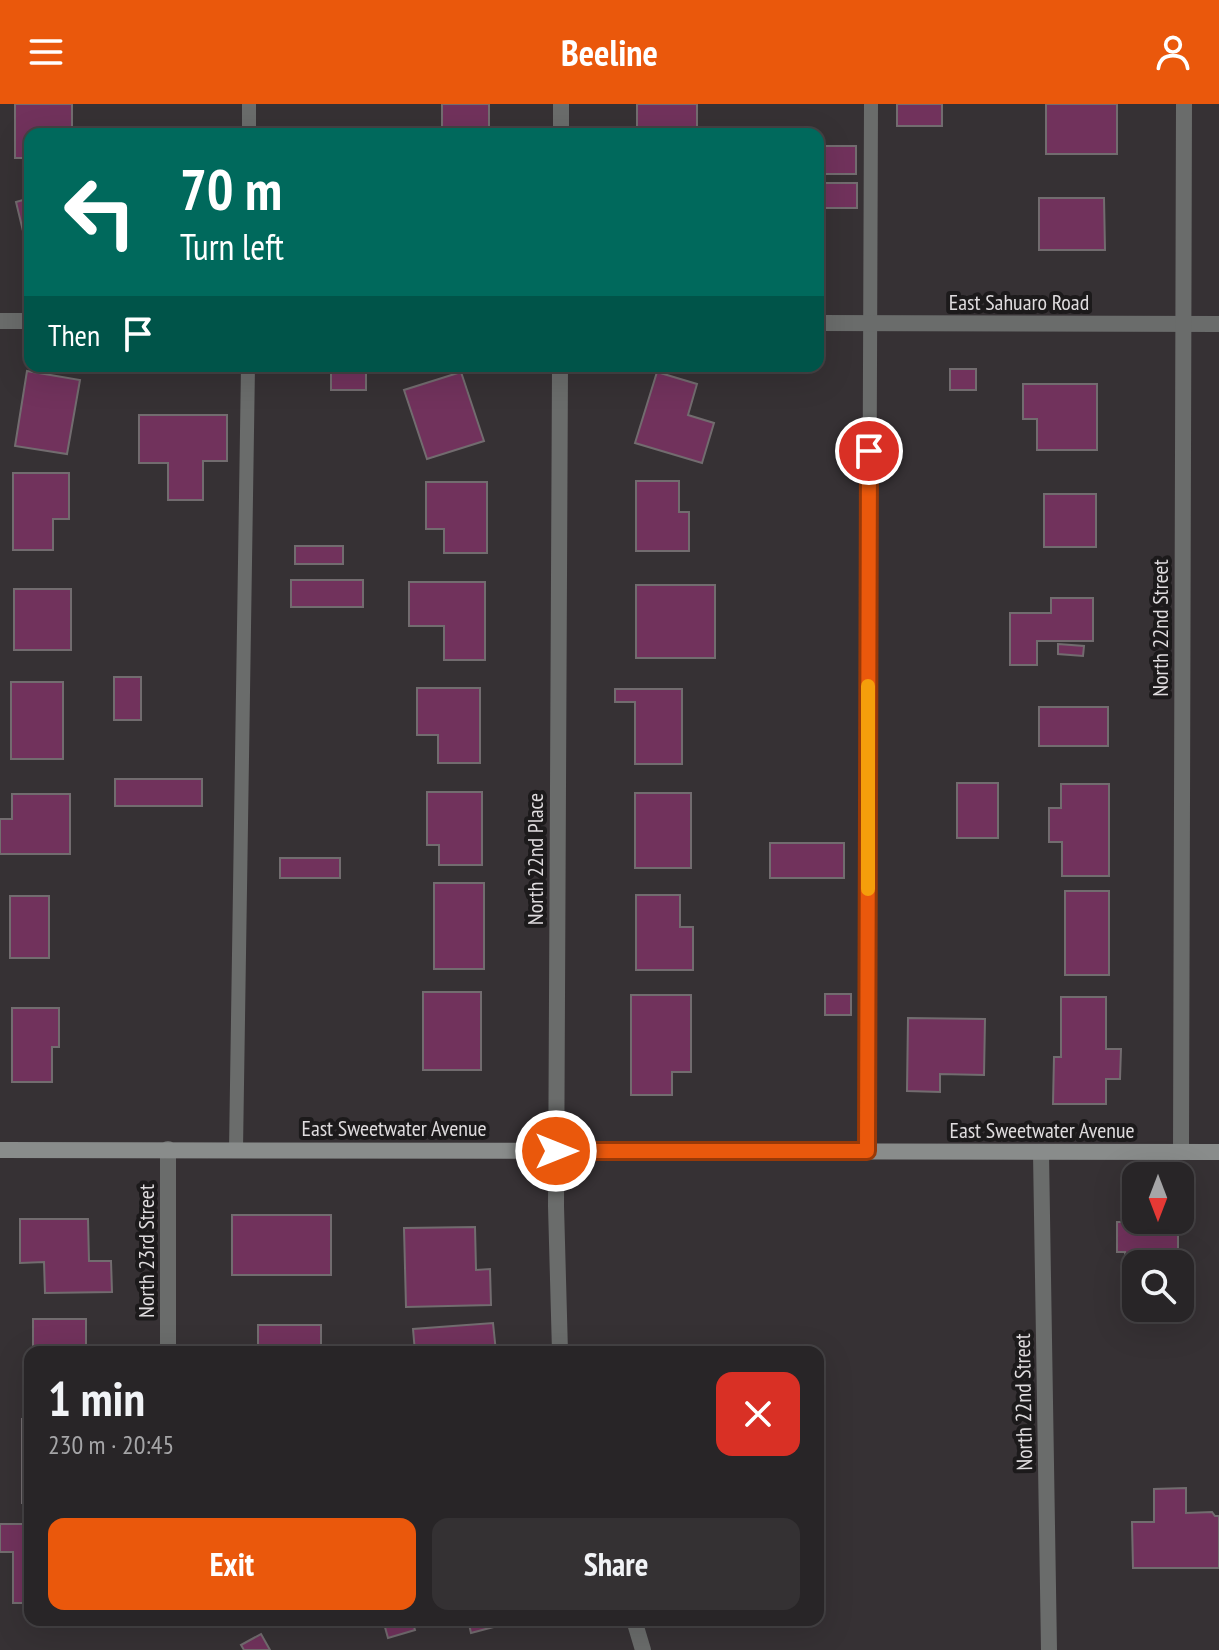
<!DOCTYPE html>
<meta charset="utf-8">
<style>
body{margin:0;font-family:"PT Sans Narrow",sans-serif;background:#343133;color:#f1f3f6;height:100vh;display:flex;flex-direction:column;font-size:30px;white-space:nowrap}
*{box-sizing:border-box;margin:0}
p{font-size:26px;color:#a5a5a7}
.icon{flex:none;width:44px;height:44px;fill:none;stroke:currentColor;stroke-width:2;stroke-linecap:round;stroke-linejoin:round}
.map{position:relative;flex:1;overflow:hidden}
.side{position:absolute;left:24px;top:1242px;width:800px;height:280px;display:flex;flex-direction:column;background:#282527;border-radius:16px;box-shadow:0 8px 32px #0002,0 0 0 2px #444244}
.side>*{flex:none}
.top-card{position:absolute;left:24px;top:24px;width:800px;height:244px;border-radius:16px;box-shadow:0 8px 32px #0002,0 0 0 2px #444244;background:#00695c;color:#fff;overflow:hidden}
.needle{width:52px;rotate:180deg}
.fabs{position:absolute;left:1122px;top:1058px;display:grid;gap:16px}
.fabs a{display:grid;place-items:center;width:72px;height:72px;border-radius:16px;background:#282527;box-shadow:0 8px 32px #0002,0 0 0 2px #444244;font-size:40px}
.pin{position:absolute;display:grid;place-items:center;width:68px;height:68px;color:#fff;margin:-34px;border:4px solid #fff;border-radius:50%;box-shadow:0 2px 8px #0007}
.me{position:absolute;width:88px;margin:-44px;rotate:90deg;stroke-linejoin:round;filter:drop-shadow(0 0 6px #0008)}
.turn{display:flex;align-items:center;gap:28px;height:168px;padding:0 24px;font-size:36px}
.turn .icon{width:104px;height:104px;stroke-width:2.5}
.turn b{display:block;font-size:56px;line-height:68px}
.then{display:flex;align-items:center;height:76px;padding:0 24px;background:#0003;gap:16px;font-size:30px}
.round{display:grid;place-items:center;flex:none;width:84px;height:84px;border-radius:16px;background:#343133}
.overview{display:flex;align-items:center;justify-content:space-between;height:136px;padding:0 24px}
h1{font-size:48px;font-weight:700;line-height:60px}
.action{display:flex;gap:16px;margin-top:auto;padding:16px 24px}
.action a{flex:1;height:92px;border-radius:16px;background:#ea580c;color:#fff;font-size:32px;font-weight:700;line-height:92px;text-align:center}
.action a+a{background:#343133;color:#f1f3f6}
header{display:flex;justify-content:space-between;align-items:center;height:104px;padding:0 24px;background:#ea580c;color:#fff;font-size:36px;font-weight:700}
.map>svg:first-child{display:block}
.building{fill:#71325c;stroke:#726c6f;stroke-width:2}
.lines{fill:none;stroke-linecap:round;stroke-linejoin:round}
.lane{stroke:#6a6c6b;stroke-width:14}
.street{stroke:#6a6c6b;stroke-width:16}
.secondary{stroke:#898c8b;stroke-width:16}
.route-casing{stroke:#983908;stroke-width:20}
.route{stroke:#ea580c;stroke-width:14}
.slow{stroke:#f59e0b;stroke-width:14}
.labels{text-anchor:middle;stroke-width:8;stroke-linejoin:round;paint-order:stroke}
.street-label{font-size:22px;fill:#dfdcde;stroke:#1c1a1b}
</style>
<header><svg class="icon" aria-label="menu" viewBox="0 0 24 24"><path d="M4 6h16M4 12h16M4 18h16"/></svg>Beeline<svg class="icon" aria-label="person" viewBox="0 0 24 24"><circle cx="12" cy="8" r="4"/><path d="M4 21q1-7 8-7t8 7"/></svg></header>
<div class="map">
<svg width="1219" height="1546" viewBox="0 0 1219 1546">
<rect width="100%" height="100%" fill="#363134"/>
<!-- building -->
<g class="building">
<path d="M15,0h57v30h-42v24h-15z"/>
<rect x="442" y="0" width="47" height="30"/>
<rect x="637" y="0" width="60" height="30"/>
<rect x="897" y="0" width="45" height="22"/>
<rect x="1046" y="0" width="71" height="50"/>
<rect x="391" y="23" width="21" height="7"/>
<rect x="818" y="42" width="38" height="28"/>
<rect x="818" y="79" width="39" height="25"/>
<path d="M30,94v62l-14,-58z"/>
<path d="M1039,94h65l1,52h-66z"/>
<rect x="331" y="263" width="35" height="23"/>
<rect x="950" y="265" width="26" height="21"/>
<path d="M27,267l53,9 -13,74 -52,-8z"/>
<path d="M461,268l23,69 -57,18 -23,-69z"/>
<path d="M657,268l40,12 -9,31 26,8 -12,40 -67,-20z"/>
<path d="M1023,280h74v66h-60v-31h-14z"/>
<path d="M139,311h88v46h-24v39h-35v-37h-29z"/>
<path d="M13,369h56v46h-16v31h-40z"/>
<path d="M636,377h43v31h10v39h-53z"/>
<path d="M426,378h61v71h-43v-24h-18z"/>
<rect x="1044" y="390" width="52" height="53"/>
<rect x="295" y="442" width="48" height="18"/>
<rect x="291" y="476" width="72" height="27"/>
<path d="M409,478h76v78h-41v-34h-35z"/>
<rect x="636" y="481" width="79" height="73"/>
<rect x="14" y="485" width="57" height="61"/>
<path d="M1051,494h42v43h-56v24h-27v-52h41z"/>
<path d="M1058,540l26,2 -1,10 -25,-2z"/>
<rect x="114" y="573" width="27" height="43"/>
<rect x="11" y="578" width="52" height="77"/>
<path d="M417,584h63v75h-42v-28h-21z"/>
<path d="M615,585h67v75h-47v-62h-20z"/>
<rect x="1039" y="603" width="69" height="39"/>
<rect x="115" y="675" width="87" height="27"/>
<rect x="957" y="679" width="41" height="55"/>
<path d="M1061,680h48v92h-47v-34h-13v-34h12z"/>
<path d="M427,688h55v73h-43v-20h-12z"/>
<rect x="635" y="689" width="56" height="75"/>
<path d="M12,690h58v60h-70v-35h12z"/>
<rect x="770" y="739" width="74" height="35"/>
<rect x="280" y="754" width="60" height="20"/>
<rect x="434" y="779" width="50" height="86"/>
<rect x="1065" y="787" width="44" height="84"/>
<path d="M636,791h44v32h13v43h-57z"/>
<rect x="10" y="792" width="39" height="62"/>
<rect x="423" y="888" width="58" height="78"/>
<rect x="825" y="890" width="26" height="21"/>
<path d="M631,891h60v77h-19v23h-41z"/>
<path d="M1061,893h45v52h15l-1,30h-14v25h-53l1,-47h7z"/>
<path d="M12,904h47v39h-7v35h-40z"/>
<path d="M908,914l77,1 -1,56 -44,-1v18l-33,-1z"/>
<rect x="232" y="1111" width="99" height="60"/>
<path d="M1136,1111v5h10v2h32v30h-37v12h-5v7h-11v-19h-8v-30h15v-6z"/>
<path d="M20,1115h68l1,42h22l1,31 -67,1 -1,-31 -24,1z"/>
<path d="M475,1123l1,43 14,-1 1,36 -85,2 -2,-79z"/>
<rect x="33" y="1215" width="53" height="33"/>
<path d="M493,1219l3,29h-81l-2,-23z"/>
<rect x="258" y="1221" width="63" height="27"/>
<rect x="22" y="1315" width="8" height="84"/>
<path d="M1186,1384v25l26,-1 3,4h4v52h-86l-1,-46h22v-33z"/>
<path d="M0,1420h30v79h-17v-51h-13z"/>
<path d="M383,1516h29l3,10 -27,8z"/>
<path d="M468,1516h52l-49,13z"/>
<path d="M261,1530l9,16h-26l-3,-5z"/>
</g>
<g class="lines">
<!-- lane -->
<g class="lane">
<path d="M249,30v-30"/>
<path d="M236,1046l12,-784"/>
<path d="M867,1047l4,-1047"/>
</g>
<!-- street -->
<g class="street">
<path d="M561,30v-30"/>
<path d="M0,217h30"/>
<path d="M818,219l401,1"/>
<path d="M560,262l-4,840 4,146"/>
<path d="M168,1045v203"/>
<path d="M1181,1048l3,-1048"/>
<path d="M1041,1049l8,497"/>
<path d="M634,1516l9,30"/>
</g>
<!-- secondary -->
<path class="secondary" d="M0,1046l1219,2"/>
</g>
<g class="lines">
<defs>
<path id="route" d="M556,1047h311l2,-700"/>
</defs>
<!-- route casing -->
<use href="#route" class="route-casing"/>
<!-- route -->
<use href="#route" class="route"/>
<!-- slow -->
<path class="slow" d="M868,785v-203"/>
</g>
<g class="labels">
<!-- street labels -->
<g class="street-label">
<text x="1019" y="206">East Sahuaro Road</text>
<text transform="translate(1160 524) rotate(-90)" y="8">North 22nd Street</text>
<text transform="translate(535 755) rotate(-90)" y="8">North 22nd Place</text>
<text x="394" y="1032">East Sweetwater Avenue</text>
<text x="1042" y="1034">East Sweetwater Avenue</text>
<text transform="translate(146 1147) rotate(-90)" y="8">North 23rd Street</text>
<text transform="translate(1023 1298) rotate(-91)" y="8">North 22nd Street</text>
</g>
</g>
</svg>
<div class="fabs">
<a><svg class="needle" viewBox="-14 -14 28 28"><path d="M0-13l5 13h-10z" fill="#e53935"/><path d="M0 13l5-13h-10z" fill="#a5a5a7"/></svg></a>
<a><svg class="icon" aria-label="search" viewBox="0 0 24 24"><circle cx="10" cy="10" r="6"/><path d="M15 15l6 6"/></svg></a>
</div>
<div class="pin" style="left:869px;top:347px;background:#d93025"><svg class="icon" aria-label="arrive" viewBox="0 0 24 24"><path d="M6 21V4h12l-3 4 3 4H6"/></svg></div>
<svg class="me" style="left:556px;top:1047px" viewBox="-20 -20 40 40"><circle r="17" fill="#ea580c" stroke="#fff" stroke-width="3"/><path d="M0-11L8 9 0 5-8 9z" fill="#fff"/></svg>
<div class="top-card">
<div class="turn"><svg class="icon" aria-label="left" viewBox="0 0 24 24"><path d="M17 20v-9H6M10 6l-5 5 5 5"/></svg><div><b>70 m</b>Turn left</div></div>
<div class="then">Then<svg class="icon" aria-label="arrive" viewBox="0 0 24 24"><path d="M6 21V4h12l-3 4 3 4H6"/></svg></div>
</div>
<section class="side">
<div class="overview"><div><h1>1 min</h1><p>230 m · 20:45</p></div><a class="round" style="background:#d93025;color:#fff"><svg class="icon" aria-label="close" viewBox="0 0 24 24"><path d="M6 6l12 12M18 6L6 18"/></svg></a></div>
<div class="action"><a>Exit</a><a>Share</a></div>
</section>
</div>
